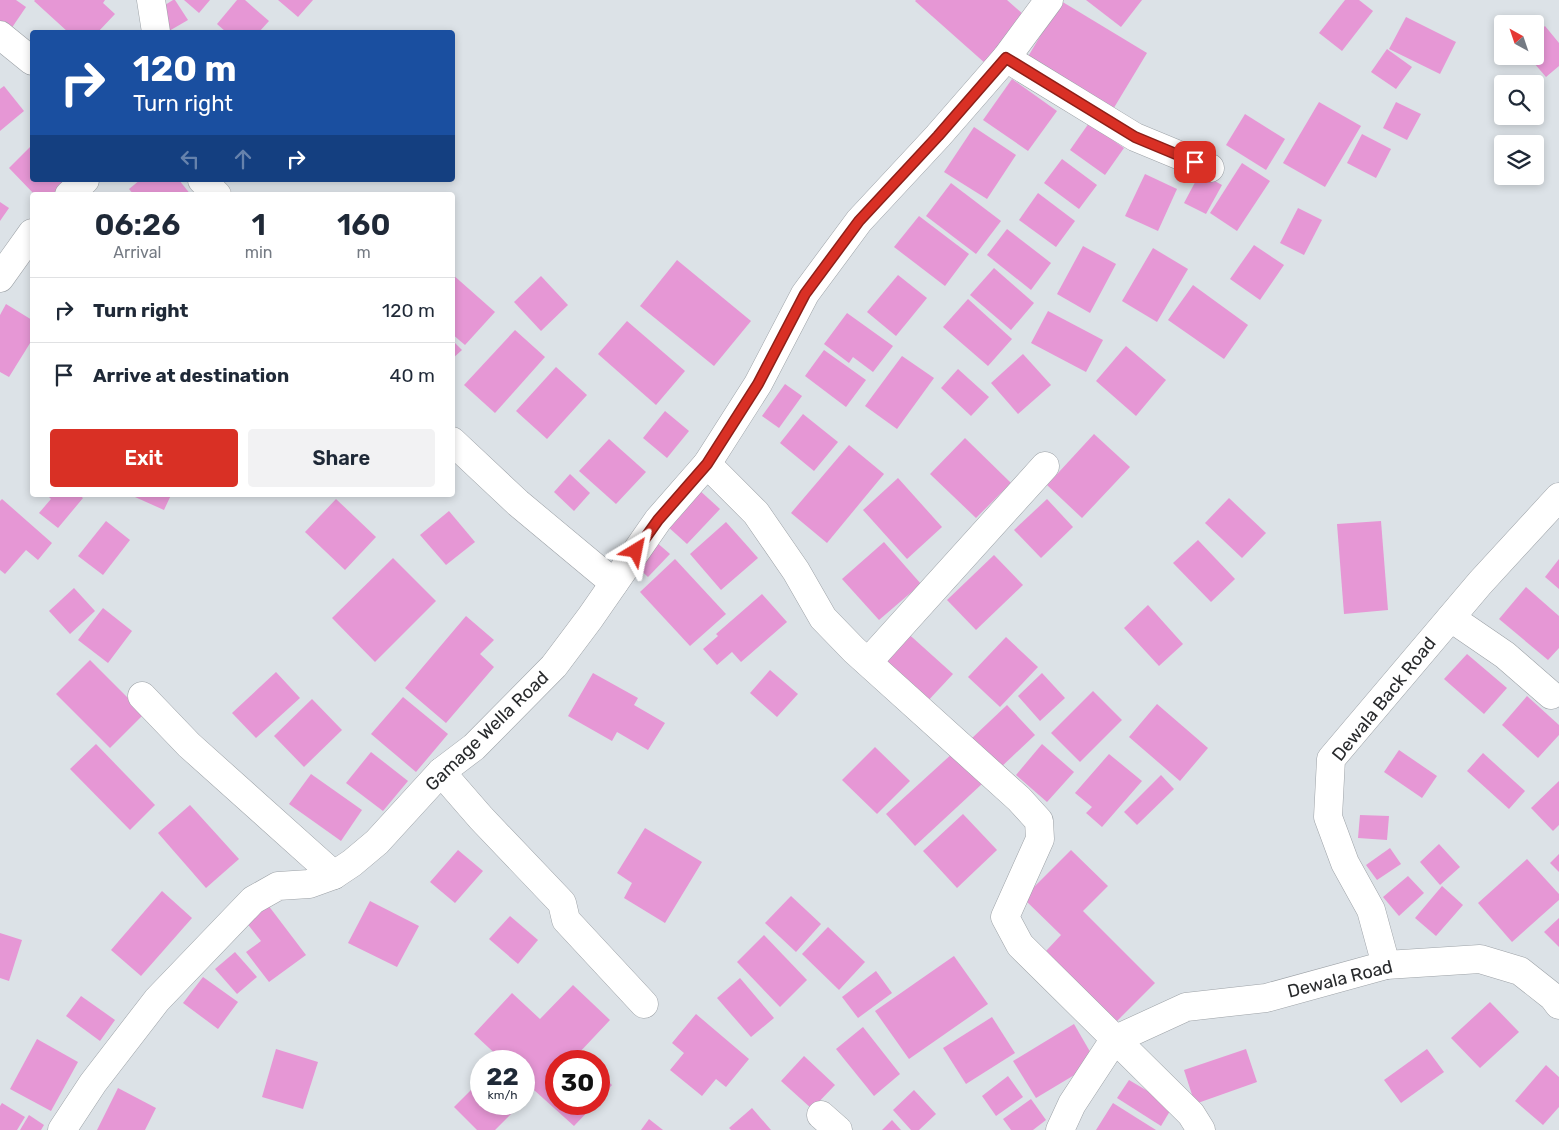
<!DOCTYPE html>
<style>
body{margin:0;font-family:Rubik,sans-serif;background:#f2f2f3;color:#1f2937;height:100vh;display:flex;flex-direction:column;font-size:19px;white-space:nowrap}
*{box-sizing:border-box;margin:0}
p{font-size:16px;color:#747a83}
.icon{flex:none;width:28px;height:28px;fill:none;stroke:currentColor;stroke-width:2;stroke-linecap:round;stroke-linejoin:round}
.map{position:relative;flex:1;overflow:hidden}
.sheet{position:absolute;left:30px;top:192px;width:425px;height:305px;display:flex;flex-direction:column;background:#fff;border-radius:5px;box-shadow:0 2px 8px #0003}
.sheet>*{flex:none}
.top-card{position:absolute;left:30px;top:30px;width:425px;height:152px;border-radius:5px;box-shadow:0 2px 8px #0003;background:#1a4fa0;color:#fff;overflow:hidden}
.needle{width:32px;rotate:320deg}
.fabs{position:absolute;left:1494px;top:15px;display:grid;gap:10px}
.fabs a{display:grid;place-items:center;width:50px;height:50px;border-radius:5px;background:#fff;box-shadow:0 2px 8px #0003;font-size:25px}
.speed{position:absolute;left:470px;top:1050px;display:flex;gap:10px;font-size:25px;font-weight:700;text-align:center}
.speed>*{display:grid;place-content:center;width:65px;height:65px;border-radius:50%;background:#fff;box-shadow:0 2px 8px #0003;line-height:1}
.speed small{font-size:12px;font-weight:400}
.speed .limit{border:8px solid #d22;background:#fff;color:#111}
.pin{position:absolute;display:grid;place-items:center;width:42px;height:42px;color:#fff;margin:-21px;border-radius:10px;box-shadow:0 2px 8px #0006}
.me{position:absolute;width:55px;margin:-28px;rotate:35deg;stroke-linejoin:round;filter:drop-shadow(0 0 4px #0008)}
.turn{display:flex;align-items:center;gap:18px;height:105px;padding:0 20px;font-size:22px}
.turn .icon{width:65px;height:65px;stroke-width:2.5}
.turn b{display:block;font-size:35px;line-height:42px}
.lanes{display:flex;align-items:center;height:48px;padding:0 20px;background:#0003;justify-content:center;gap:25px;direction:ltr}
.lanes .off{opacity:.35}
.eta{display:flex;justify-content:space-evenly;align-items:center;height:85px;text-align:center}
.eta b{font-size:30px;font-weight:600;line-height:35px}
.action{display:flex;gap:10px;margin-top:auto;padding:10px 20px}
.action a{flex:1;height:58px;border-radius:5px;background:#d93025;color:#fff;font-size:20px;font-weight:600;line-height:58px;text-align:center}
.action a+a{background:#f2f2f3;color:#1f2937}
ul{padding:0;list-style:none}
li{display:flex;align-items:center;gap:15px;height:65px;padding:0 20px;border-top:1px solid #e0e1e3}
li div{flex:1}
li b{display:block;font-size:19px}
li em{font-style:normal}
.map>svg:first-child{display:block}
.building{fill:#e697d5}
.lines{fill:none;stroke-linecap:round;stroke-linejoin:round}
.minor-casing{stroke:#9da2a7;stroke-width:29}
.minor{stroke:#fff;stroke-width:28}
.route-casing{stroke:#8d1f18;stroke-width:12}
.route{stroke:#d93025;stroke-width:9}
.labels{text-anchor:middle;stroke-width:4.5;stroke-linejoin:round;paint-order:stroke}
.street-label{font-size:18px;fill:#282a2c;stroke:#fff}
</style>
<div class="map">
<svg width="1559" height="1130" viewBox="0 0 1559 1130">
<rect width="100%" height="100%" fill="#dce2e7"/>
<!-- building -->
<g class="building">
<path d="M0,0h16l10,7 -15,22 -11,-8z"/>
<path d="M35,0h70l-2,3 12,11 -17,18h-30l-34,-31z"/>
<path d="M173,0h2l13,20 -19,11 -12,-21z"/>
<path d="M184,0h26l-11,13z"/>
<path d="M237,0h8l24,21 -10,11h-33l-9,-8z"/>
<path d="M278,0h35l-15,17z"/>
<path d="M916,0h91l16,14 -37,50 -71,-63z"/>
<path d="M1086,0h56l-21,27z"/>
<path d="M1345,0h14l14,11 -31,40 -23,-18z"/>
<path d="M1061,1l86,52 -35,58 -86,-51z"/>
<path d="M1406,17l50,25 -16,32 -51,-25z"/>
<path d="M1545,26l14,17v23l-13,11 -18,-21h7v-21z"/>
<path d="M1387,49l25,18 -16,22 -25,-17z"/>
<path d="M1012,79l45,32 -29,40 -45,-31z"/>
<path d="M4,86l20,25 -24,20v-42z"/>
<path d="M1319,102l42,24 -36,61 -42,-24z"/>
<path d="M1396,102l25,12 -14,26 -24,-12z"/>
<path d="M1245,114l40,25 -19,31 -40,-25z"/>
<path d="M1089,123l35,25 -19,27 -35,-25z"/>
<path d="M974,127l42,28 -29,44 -43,-27z"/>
<path d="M1362,134l29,15 -15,29 -29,-15z"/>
<path d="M32,145v35h39l-15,15h-21l-26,-27z"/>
<path d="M1062,159l35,26 -18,24 -35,-26z"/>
<path d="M1242,163l28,18 -33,50 -27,-18z"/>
<path d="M1200,173l22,12 -16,29 -22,-11z"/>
<path d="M1145,174l32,15 -19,42 -33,-15z"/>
<path d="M140,180h39l12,15h-57l-5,-6z"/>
<path d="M951,183l50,38 -25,33 -50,-38z"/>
<path d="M1038,193l37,28 -19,26 -37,-27z"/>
<path d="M0,202l9,6 -9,13z"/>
<path d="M1298,208l24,12 -18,35 -24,-12z"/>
<path d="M919,216l50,38 -24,32 -51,-39z"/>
<path d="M1007,229l44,34 -20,27 -44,-35z"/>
<path d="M1254,245l30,20 -24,35 -30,-21z"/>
<path d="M1083,246l33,18 -26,49 -33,-19z"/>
<path d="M1153,248l35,21 -31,53 -35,-21z"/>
<path d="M677,260l74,61 -37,45 -74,-60z"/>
<path d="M994,268l40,35 -23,27 -41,-35z"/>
<path d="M452,274l43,38 -30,33 -13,-11z"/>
<path d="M898,275l29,23 -31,38 -29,-24z"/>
<path d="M541,276l27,29 -27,26 -27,-29z"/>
<path d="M1193,285l55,40 -24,34 -56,-39z"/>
<path d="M968,299l44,40 -24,27 -45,-39z"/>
<path d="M6,304l26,16v20l-23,37 -9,-5v-57z"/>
<path d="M1048,311l55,29 -17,32 -55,-29z"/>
<path d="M847,313l46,33 -20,26 -20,-15 -4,6 -25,-19z"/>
<path d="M627,321l58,50 -29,34 -58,-51z"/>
<path d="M515,330l30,27 -50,56 -31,-28z"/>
<path d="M452,340l10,10 -10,9z"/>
<path d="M1126,346l40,34 -30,36 -40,-35z"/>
<path d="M824,350l42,30 -20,27 -41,-31z"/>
<path d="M1023,354l28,31 -33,29 -27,-31z"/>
<path d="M902,356l32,22 -37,51 -32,-23z"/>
<path d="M556,367l31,28 -40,44 -31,-28z"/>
<path d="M958,369l31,28 -18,19 -30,-28z"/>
<path d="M785,384l17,12 -23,32 -17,-12z"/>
<path d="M665,411l24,20 -22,27 -24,-20z"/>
<path d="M803,414l35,28 -24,29 -34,-28z"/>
<path d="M1094,434l36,33 -48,51 -35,-33z"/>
<path d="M965,438l46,45 -35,35 -46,-44z"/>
<path d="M609,439l37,33 -30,32 -37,-33z"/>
<path d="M849,445l35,29 -57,69 -36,-30z"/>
<path d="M570,474l20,19 -16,18 -20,-19z"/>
<path d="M898,478l44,49 -35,32 -44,-49z"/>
<path d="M698,489l22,20 -33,35 -21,-19z"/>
<path d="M47,495h32l4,3 -25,30 -19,-15 12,-14z"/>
<path d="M136,495h35l-7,15 -29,-13z"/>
<path d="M1229,498l37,35 -24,25 -37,-35z"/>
<path d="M2,499l50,44 -14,17 -12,-10 -21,24 -5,-4v-69z"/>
<path d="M336,499l40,38 -31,33 -40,-38z"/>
<path d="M1047,499l26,28 -32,31 -27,-28z"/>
<path d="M449,511l26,31 -29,23 -26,-30z"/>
<path d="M106,521l24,19 -27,35 -25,-19z"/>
<path d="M1381,521l7,89 -44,4 -7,-90z"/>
<path d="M726,522l32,36 -37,32 -31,-36z"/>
<path d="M1198,540l37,39 -24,23 -38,-39z"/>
<path d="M655,541l15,13 -22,23 -15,-14z"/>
<path d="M884,542l37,42 -42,36 -37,-41z"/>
<path d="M994,555l29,30 -47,45 -29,-30z"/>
<path d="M393,558l43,43 -61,61 -43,-44z"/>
<path d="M675,559l51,55 -36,32 -50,-54z"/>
<path d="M1559,559v30l-14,-12z"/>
<path d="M1526,587l33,29v32l-11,12 -49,-41z"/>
<path d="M74,588l21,23 -25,23 -21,-23z"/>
<path d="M762,594l25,28 -46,40 -9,-10 -15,13 -14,-16 15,-13 -2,-2z"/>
<path d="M1148,605l35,39 -24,22 -35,-38z"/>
<path d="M103,608l29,23 -24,32 -30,-23z"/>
<path d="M466,616l28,24 -14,14 14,13 -48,56 -41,-35z"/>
<path d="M903,629l50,45 -28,30 -49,-45z"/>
<path d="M1006,637l32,30 -38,40 -32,-30z"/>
<path d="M1467,654l40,34 -23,26 -40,-35z"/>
<path d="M90,660l54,54 -34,34 -54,-54z"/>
<path d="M770,670l28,24 -21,23 -27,-24z"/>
<path d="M276,672l24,26 -44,40 -24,-25z"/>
<path d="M593,673l45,25 -4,7 31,18 -17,27 -31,-18 -5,9 -44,-25z"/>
<path d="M1042,673l23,25 -25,23 -22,-25z"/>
<path d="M1093,691l29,29 -42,42 -29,-29z"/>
<path d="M1527,696l32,29v10l-21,23 -36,-33z"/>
<path d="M403,697l45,37 -32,38 -45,-38z"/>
<path d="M312,699l30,31 -38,37 -30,-31z"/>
<path d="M1157,704l51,44 -28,33 -51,-44z"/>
<path d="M1007,705l28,30 -36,34 -28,-30z"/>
<path d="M96,744l59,61 -25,25 -60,-61z"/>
<path d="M1042,744l32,28 -27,30 -31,-27z"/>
<path d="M875,747l35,34 -33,33 -35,-34z"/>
<path d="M1399,750l38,26 -15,22 -38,-26z"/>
<path d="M371,752l37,29 -25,30 -37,-28z"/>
<path d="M954,752l29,31 -68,63 -29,-32z"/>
<path d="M1483,753l42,38 -16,18 -42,-38z"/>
<path d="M1109,754l33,27 -40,46 -16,-14 6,-6 -17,-14z"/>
<path d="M311,774l51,36 -21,31 -52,-37z"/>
<path d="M1161,775l13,14 -37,36 -13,-13z"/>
<path d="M1559,781v44l-6,6 -22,-23z"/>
<path d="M190,805l49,54 -33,29 -48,-55z"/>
<path d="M963,814l34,36 -40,38 -34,-37z"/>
<path d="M1360,815l29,1 -2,24 -29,-2z"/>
<path d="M645,828l57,34 -37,61 -41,-25 8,-15 -15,-10z"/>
<path d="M1439,844l21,23 -20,18 -20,-23z"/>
<path d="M1390,848l11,16 -24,16 -11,-15z"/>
<path d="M458,850l25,21 -28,32 -25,-21z"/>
<path d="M1071,850l37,36 -25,25 72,72 -39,39 -70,-71 15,-16 -38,-37z"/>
<path d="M1559,854v18l-9,-9z"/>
<path d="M1527,859l32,35v6l-47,42 -34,-39z"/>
<path d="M1408,876l16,17 -25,23 -16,-19z"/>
<path d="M1442,886l21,19 -27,31 -21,-18z"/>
<path d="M162,891l30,27 -51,58 -30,-26z"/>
<path d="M791,896l30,28 -25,28 -31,-29z"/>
<path d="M370,901l49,25 -22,41 -49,-24z"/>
<path d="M268,905l38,50 -37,27 -23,-30 15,-11 -15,-19z"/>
<path d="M510,916l28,24 -20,24 -29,-25z"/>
<path d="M1559,918v29l-15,-15z"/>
<path d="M828,927l37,35 -26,28 -37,-36z"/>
<path d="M0,933l22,7 -13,41 -9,-3z"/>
<path d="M764,935l43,45 -27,27 -43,-45z"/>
<path d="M235,952l22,25 -20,17 -22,-25z"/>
<path d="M954,956l34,48 -79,55 -34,-48z"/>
<path d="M876,971l16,22 -34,25 -16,-21z"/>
<path d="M203,977l35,25 -20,27 -35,-26z"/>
<path d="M740,978l34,40 -23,19 -34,-39z"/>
<path d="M573,985l37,35 -32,34 8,7h-30v43h39l-21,22 -50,-45v-20h-21l-29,-27 38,-41 28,26z"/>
<path d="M81,996l34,24 -15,21 -34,-25z"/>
<path d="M1490,1002l29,30 -39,36 -29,-30z"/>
<path d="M696,1014l53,45 -23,28 -10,-8 -14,17 -32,-26 14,-17 -12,-10z"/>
<path d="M992,1017l23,36 -49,31 -23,-36z"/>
<path d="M1074,1024l22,38 -60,36 -23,-37z"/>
<path d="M863,1027l37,47 -26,22 -38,-47z"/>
<path d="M37,1039l41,23 -27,49 -41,-22z"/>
<path d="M276,1049l42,13 -15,47 -41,-12z"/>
<path d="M1246,1049l11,33 -62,22 -11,-34z"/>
<path d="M1427,1049l17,23 -43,31 -17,-23z"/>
<path d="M804,1056l31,29 -23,24 -31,-28z"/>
<path d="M1546,1065l13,12v30l-16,18 -28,-24z"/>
<path d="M599,1073l13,12 -13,15z"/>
<path d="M1008,1076l15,21 -27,19 -14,-20z"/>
<path d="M481,1080v24h23l8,9 -17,17h-18l-23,-23z"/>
<path d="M1129,1080l44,26 -12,20 -44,-28z"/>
<path d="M118,1088l38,20 -11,22h-48z"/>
<path d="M914,1090l22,24 -17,16h-8l-18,-20z"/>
<path d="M1031,1099l15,21 -13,10h-22l-8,-11z"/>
<path d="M2,1103l23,14 -8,13h-17v-24z"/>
<path d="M1113,1103l27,17 16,10h-60z"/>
<path d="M752,1108l19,22h-40l-2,-2z"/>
<path d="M29,1115l15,10 -3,5h-21z"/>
<path d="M649,1119l14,11h-22z"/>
<path d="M892,1120l9,10h-19z"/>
</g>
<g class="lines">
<defs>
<g id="minor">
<path d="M151,0l5,32"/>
<path d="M0,35l32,26"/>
<path d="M1006,58l129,79 75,31"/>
<path d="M202,180l15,15"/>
<path d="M69,195l16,-15"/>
<path d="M0,278l32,-45"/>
<path d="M452,441l66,62 96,80"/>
<path d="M707,464l49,49 40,58 27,47 31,32 165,149 20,22 1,18 -35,78 15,28 171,169 10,16"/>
<path d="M1451,618l54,37 46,40"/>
<path d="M868,662l177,-196"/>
<path d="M142,696l47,49 145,130"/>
<path d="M441,772l40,46 81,85 4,17 78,84"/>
<path d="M1386,965l-15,-55 -26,-47 -17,-46 3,-58 149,-176 79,-86"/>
<path d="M1114,1040l72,-33 80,-9 120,-33 94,-6 40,12 33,26 6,8"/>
<path d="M821,1115l17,15"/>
<path d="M62,1130l31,-47 64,-83 96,-100 25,-14 31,-2 25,-9 18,-12 25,-21 64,-70 33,-25 80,-81 36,-48 68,-98 49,-56 51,-80 47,-90 54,-73 79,-85 68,-78 43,-58"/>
<path d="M1060,1130l12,-26 42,-64"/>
</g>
</defs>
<!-- minor casing -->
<use href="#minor" class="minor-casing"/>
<!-- minor -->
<use href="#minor" class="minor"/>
</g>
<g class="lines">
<defs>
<path id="route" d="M636,551l22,-31 49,-56 51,-80 47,-90 54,-73 79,-85 68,-78 129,79 60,25"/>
</defs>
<!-- route casing -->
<use href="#route" class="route-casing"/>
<!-- route -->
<use href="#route" class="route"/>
</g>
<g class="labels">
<!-- street labels -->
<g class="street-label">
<text transform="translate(1384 699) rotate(-51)" y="6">Dewala Back Road</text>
<text transform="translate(487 731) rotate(-44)" y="6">Gamage Wella Road</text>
<text transform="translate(1340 979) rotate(-14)" y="6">Dewala Road</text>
</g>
</g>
</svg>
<div class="fabs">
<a><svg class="needle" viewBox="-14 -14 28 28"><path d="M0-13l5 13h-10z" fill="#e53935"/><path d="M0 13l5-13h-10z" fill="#747a83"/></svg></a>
<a><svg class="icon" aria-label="search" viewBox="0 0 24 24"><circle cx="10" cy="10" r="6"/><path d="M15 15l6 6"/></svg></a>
<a><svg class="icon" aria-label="layers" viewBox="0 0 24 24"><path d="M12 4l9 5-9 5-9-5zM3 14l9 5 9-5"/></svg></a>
</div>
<div class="speed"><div>22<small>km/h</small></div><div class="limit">30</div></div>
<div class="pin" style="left:1195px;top:162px;background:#d93025"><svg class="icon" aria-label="arrive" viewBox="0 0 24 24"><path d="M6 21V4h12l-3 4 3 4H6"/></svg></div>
<svg class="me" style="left:636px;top:551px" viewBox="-20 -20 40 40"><path d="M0-17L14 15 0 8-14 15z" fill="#d93025" stroke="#fff" stroke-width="4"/></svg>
<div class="top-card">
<div class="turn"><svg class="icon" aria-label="right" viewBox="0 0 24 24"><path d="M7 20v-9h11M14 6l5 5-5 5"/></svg><div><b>120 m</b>Turn right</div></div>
<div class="lanes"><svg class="icon off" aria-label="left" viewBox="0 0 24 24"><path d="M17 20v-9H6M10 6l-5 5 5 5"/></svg><svg class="icon off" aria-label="ahead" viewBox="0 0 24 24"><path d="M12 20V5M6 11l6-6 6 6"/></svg><svg class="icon" aria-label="right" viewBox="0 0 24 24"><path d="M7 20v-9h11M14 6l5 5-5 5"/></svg></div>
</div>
<section class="sheet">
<div class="eta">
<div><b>06:26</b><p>Arrival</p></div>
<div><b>1</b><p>min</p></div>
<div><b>160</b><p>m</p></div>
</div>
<ul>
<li><svg class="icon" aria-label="right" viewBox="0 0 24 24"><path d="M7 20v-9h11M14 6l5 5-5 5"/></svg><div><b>Turn right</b></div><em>120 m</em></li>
<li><svg class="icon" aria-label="arrive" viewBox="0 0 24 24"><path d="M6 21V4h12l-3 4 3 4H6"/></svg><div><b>Arrive at destination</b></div><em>40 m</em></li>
</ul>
<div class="action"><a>Exit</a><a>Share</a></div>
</section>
</div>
